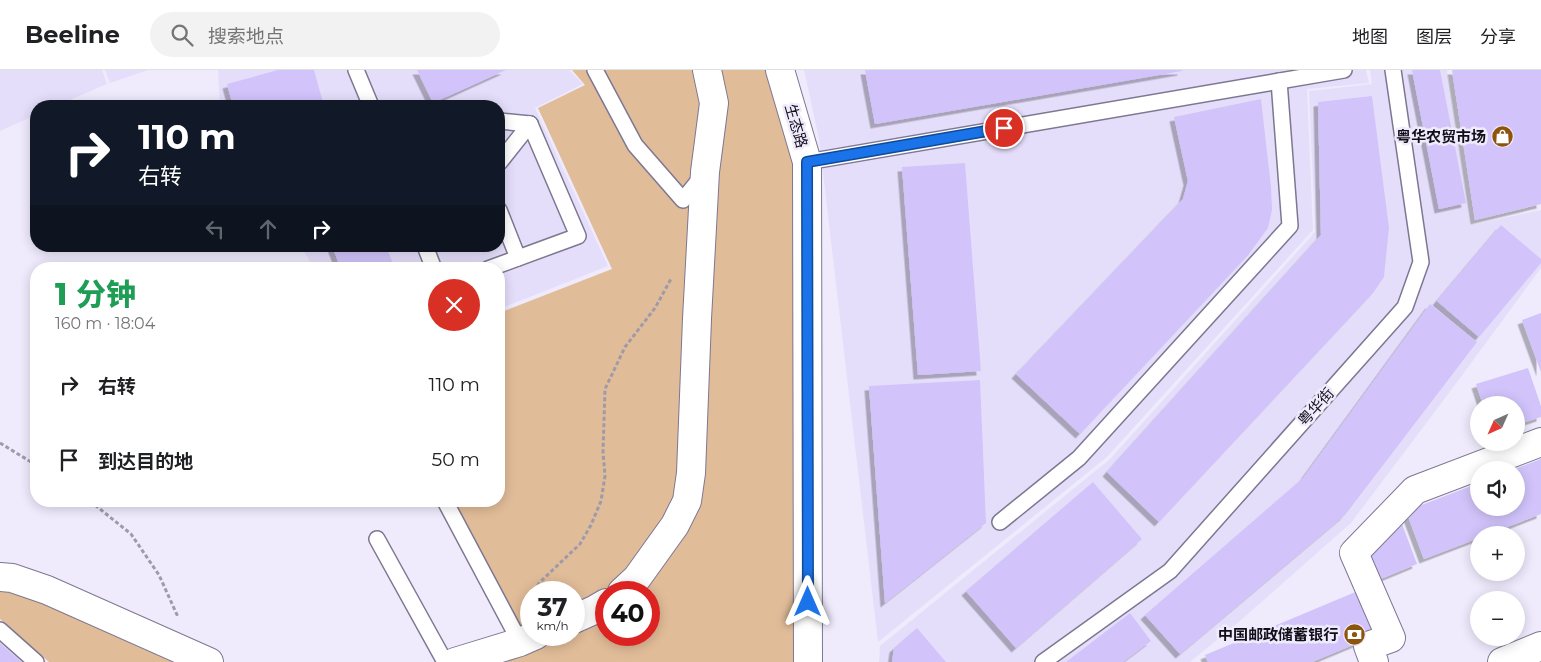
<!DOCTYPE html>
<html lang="zh">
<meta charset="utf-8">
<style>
body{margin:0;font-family:Montserrat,"Noto Sans SC",sans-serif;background:#f2f2f2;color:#202124;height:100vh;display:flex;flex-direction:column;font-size:19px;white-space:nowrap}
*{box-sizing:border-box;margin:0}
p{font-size:16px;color:#757577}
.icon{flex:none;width:28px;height:28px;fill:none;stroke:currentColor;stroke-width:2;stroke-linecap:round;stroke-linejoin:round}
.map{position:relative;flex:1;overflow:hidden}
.drawer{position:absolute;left:30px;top:192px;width:475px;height:245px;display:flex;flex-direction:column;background:#fff;border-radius:20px;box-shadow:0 2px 12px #0003}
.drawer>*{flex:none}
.guide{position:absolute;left:30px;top:30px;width:475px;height:152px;border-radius:20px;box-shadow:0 2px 12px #0003;background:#111827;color:#fff;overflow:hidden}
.needle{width:32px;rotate:225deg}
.buttons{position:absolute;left:1470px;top:326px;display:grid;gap:10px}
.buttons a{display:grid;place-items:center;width:55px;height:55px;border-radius:50%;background:#fff;box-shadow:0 2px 12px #0003;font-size:25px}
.speed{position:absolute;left:520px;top:511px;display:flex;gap:10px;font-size:25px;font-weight:700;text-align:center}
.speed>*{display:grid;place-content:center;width:65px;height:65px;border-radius:50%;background:#fff;box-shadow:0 2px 12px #0003;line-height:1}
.speed small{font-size:12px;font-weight:400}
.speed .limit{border:8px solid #d22;background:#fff;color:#111}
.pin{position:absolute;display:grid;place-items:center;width:42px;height:42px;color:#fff;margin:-21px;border:2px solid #fff;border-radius:50%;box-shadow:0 1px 5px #0007}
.me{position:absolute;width:55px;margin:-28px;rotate:0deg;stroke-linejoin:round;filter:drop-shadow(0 0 4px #0008)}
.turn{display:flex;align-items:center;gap:18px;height:105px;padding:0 25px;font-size:22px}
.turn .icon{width:65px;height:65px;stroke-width:2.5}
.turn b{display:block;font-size:35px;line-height:42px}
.lanes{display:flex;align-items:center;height:48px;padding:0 25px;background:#0003;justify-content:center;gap:25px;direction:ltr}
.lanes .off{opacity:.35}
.round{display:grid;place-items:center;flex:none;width:52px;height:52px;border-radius:26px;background:#f2f2f2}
.head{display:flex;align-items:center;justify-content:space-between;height:85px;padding:0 25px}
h1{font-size:30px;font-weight:800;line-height:38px;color:#1e9e55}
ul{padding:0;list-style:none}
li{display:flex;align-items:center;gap:15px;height:75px;padding:0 25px}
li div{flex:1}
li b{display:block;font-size:19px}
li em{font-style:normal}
header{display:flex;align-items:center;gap:30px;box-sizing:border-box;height:70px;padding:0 25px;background:#fff;border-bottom:1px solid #e0e0e0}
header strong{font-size:24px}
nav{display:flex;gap:28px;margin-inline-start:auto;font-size:18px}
.search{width:350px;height:45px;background:#f2f2f2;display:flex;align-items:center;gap:12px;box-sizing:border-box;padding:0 18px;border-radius:28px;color:#757577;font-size:19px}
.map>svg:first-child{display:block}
.built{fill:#e5defb}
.green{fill:#e1bc99}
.building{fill:#d2c4fb;filter:url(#shadow)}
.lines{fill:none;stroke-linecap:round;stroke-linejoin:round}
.service-casing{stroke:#7e7791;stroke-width:18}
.minor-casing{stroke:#7e7791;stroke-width:30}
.tertiary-casing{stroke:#7e7791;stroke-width:30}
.primary-casing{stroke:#7e7791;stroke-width:30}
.path{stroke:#9e9ba9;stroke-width:3;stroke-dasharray:4 2.5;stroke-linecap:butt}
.service{stroke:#fff;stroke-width:15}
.minor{stroke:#fff;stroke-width:28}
.tertiary{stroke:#fff;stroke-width:28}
.primary{stroke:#fff;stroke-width:28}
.route-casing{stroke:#114b97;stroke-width:12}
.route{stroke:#1a73e8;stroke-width:9}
.labels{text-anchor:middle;stroke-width:5;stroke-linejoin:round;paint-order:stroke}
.street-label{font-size:15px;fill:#100e17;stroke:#efebfd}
.poi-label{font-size:15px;font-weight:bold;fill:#100e17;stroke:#efebfd;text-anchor:end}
</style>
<header>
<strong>Beeline</strong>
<div class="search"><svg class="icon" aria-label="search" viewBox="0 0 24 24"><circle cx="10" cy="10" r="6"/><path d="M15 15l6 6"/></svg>搜索地点</div>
<nav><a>地图</a><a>图层</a><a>分享</a></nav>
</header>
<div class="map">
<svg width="1541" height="592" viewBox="0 0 1541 592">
<defs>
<filter id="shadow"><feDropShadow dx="-4.5" dy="4.5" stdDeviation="0" flood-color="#0004"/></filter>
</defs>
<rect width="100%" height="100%" fill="#efebfd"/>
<!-- built -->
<g class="built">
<path d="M0,0h102l5,14 -51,22h-20v9l-36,16z"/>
<path d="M105,0h43l-38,13z"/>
<path d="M218,0h351l14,14 -48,24 73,158 -109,43v-40h-185l-13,-23h198v-140h-279z"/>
<path d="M804,0h562l3,13 -62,6 6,141 -206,227 -229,185 -59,-503z"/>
<path d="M1370,0h77l23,155 71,-15v58l-89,121 -101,134 -118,104 -43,35h-311l1,-16 230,-187 205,-227 -6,-141 63,-7z"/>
</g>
<!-- green -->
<g class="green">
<path d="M572,0h133l-20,402 -15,49 -57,66 -22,15 -17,7v-17h-43v34l-9,4 -69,-129h46v-188l113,-44 -74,-161 47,-23z"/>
<path d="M716,0h57l26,94v498h-325l45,-13 34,-14h21v-8l32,-16v24h43v-43h-17l49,-65z"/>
<path d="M0,516l191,76h-142l-49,-43z"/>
</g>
<!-- building -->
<g class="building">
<path d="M278,0h36l10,36h-91l-6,-22z"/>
<path d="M417,0h89l-73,33z"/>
<path d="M865,0h317v1l-307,53z"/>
<path d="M1412,0h28l26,133 -27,6z"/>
<path d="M1452,0h89v134l-66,16z"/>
<path d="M1372,26l17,132 -5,49 -11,16 -214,229 -52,-50 214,-237 -3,-133z"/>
<path d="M1261,29l10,88 1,23 -4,18 -19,26 -169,180 -64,-60 167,-175 5,-18 -14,-64z"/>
<path d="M965,93l16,208 -63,4 -16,-208z"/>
<path d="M1501,155l40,34v4l-62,74 -42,-36z"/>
<path d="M332,176h54l9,23h-54z"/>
<path d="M1430,234l47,38 -132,173 -165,139 -35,-39 158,-137z"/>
<path d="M1541,243v59l-19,-52z"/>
<path d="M1528,298l13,38v11l-25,8v-20h-33l-7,-21z"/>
<path d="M980,310l6,143 -101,80 -16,-217z"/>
<path d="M1541,389v55l-54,21h-8v3l-55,21 -18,-48 73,-28v25h37v-38h-4z"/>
<path d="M1093,412l49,57 -126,109 -50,-57z"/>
<path d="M1399,446l18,48 -46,19 -12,-26z"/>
<path d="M1365,518l19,44 -72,30h-104l-3,-7z"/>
<path d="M1130,543l21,28 -28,21h-57z"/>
<path d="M917,558l29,34h-54l2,-14z"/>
<path d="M0,573l22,19h-22z"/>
</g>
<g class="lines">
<defs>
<g id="service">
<path d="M356,0l15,36"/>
<path d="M595,0l40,75 48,55 20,-25"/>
<path d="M499,51l31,3"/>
<path d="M807,92l537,-92"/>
<path d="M499,93l31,-39"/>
<path d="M499,140l19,48"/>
<path d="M425,176l9,23"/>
<path d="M488,199l90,-33 -48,-112"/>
<path d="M445,431l75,141"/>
<path d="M1000,452l79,-64 211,-232 -11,-145"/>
<path d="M377,469l68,123"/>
<path d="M0,560l36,32"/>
<path d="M1043,592l127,-91 235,-264 16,-45 -28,-192"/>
</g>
<g id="minor">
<path d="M0,507l12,1 35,12 162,72"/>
<path d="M622,522l15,-14 38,-53 12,-24 4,-28 6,-154 8,-147 9,-69 -7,-33"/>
<path d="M574,549l20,-9 12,-7"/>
<path d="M455,592l65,-20 16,-7"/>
<path d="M1374,592l-6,-16 23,-8 -37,-85 61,-63 126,-48"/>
</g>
<path id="tertiary" d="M780,0l27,92 1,500"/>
<path id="primary" d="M1502,592l39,-16"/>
</defs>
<!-- service casing -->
<use href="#service" class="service-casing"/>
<!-- minor casing -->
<use href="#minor" class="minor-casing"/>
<!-- tertiary casing -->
<use href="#tertiary" class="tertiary-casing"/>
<!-- primary casing -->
<use href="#primary" class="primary-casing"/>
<!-- path -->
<g class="path">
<path d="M0,373l36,22"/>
<path d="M90,431l41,33 28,41 19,42"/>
<path d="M535,522l4,-9 41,-39 11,-19 10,-24 4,-25 -2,-24 2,-63 20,-42 30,-39 16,-29"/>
<path d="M525,536l6,-6"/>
</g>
<!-- service -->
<use href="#service" class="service"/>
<!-- minor -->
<use href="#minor" class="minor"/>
<!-- tertiary -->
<use href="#tertiary" class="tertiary"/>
<!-- primary -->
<use href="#primary" class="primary"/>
</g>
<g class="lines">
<defs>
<path id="route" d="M808,532l-1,-440 197,-34"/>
</defs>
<!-- route casing -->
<use href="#route" class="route-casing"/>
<!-- route -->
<use href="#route" class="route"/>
</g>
<!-- icons -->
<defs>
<symbol id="shop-disc" viewBox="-11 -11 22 22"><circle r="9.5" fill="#8d540e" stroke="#efebfd"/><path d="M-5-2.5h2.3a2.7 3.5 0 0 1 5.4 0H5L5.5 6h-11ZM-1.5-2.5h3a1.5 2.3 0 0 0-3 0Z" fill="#fff"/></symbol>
<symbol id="bank-disc" viewBox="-11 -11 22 22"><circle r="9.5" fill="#8d540e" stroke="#efebfd"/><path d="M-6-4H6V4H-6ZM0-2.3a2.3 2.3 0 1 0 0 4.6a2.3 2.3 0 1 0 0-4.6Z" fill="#fff"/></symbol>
</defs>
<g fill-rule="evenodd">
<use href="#shop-disc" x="1490" y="54" width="25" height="25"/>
<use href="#bank-disc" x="1342" y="552" width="25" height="25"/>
</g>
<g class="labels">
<!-- street labels -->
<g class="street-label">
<text transform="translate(796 56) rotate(74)" y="5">生态路</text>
<text transform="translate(1316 337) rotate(-48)" y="5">粤华街</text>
</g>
<!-- poi labels -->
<g class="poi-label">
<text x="1486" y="72">粤华农贸市场</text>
<text x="1338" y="570">中国邮政储蓄银行</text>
</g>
</g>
</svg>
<div class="buttons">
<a><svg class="needle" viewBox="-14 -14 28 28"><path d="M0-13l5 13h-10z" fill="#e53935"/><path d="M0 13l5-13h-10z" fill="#757577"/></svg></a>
<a><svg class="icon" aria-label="sound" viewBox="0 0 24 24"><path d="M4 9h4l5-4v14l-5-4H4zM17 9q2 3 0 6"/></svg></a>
<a>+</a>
<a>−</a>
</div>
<div class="speed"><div>37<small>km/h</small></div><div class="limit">40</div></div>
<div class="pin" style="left:1004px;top:58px;background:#d93025"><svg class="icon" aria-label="arrive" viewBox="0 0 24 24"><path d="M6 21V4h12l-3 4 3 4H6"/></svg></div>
<svg class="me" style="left:808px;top:532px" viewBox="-20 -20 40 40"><path d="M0-17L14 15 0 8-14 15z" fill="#1a73e8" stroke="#fff" stroke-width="4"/></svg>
<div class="guide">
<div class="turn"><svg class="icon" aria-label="right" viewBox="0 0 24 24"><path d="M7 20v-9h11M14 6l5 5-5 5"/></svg><div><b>110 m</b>右转</div></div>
<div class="lanes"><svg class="icon off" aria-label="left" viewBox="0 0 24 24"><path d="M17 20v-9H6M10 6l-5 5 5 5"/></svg><svg class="icon off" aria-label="ahead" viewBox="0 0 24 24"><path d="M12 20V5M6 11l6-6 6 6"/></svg><svg class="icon" aria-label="right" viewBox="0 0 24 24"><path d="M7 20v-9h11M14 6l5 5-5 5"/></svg></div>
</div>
<section class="drawer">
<div class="head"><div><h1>1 分钟</h1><p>160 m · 18:04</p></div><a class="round" style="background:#d93025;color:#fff"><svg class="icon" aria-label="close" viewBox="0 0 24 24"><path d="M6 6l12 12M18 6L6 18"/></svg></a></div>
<ul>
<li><svg class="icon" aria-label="right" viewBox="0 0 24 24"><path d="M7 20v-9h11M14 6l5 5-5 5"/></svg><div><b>右转</b></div><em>110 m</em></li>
<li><svg class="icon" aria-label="arrive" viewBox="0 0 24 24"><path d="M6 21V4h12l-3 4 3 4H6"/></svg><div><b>到达目的地</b></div><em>50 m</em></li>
</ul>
</section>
</div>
